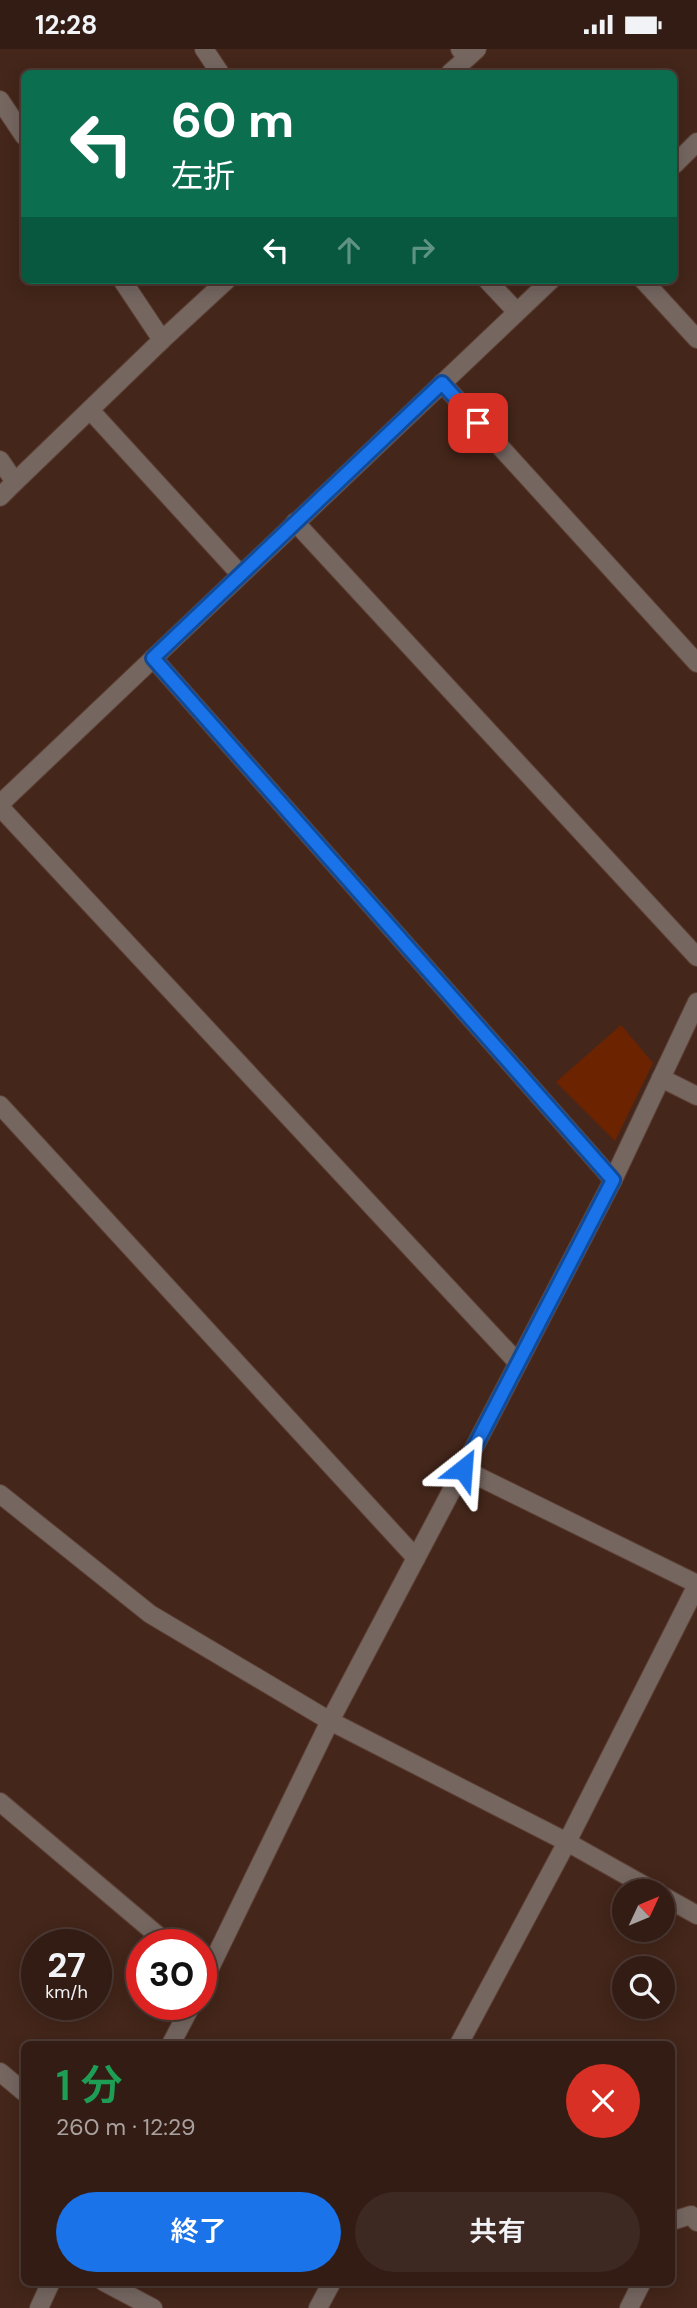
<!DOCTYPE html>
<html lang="ja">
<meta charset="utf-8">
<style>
body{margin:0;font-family:"DM Sans","Noto Sans JP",sans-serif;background:#3e2922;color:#f1f3f6;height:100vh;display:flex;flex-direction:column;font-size:26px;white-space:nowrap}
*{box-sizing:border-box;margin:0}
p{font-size:23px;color:#a9a1a0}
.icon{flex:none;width:38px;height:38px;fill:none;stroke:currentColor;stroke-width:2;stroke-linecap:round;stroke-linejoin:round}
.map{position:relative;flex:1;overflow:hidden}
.details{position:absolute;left:21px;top:1992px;width:654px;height:245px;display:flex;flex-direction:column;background:#331c14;border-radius:10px;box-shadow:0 4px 18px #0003,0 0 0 2px #4e3a34}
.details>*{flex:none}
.hud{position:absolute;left:21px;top:21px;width:656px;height:214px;border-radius:10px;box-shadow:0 4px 18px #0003,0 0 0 2px #4e3a34;background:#0b6e4f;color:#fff;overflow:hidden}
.needle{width:46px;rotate:46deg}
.controls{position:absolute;left:612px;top:1830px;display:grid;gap:14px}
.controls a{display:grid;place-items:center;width:63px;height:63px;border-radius:50%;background:#331c14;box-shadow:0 4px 18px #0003,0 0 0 2px #4e3a34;font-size:35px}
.speed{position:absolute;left:21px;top:1880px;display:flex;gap:14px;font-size:35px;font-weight:700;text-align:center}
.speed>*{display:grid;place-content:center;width:91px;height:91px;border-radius:50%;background:#331c14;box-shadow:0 4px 18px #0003,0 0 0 2px #4e3a34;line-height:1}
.speed small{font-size:18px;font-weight:400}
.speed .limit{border:10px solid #d22;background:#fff;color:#111}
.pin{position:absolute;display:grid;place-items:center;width:60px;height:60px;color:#fff;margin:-30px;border-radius:14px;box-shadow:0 4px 10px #0006}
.me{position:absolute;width:77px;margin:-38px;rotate:28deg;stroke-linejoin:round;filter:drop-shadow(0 0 5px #0008)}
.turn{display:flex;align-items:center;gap:24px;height:147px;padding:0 35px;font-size:32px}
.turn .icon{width:91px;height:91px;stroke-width:2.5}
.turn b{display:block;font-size:49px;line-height:60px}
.lanes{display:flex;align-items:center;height:66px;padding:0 35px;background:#0003;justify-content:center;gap:35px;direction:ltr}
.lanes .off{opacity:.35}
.round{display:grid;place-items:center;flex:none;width:74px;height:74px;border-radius:37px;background:#3e2922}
.headline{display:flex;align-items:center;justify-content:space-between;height:119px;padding:0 35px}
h1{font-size:42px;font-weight:600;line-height:52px;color:#1e9e55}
.primary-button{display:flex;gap:14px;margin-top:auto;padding:14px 35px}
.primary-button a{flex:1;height:80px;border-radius:42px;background:#1a73e8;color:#fff;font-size:28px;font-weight:600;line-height:80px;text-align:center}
.primary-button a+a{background:#3e2922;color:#f1f3f6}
.status{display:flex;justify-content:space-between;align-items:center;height:49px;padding:0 35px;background:#331c14;direction:ltr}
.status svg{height:19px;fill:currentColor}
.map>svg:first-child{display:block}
.green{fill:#6c2300}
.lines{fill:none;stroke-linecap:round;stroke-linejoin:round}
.pedestrian-casing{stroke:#5e4136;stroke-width:20}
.minor-casing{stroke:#5e4136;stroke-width:20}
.tertiary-casing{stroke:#5e4136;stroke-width:20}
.pedestrian{stroke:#756660;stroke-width:18}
.minor{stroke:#756660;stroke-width:18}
.tertiary{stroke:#756660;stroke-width:18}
.route-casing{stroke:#114b97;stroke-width:18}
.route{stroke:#1a73e8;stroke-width:12}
</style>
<div class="status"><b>12:28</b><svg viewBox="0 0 49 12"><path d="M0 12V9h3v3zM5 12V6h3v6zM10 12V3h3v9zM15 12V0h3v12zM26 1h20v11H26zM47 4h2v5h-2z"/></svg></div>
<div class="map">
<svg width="697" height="2259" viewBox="0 0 697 2259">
<rect width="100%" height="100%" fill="#44261a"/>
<!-- green -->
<path class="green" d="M621,976l32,38 -38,78 -59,-59z"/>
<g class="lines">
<defs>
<g id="pedestrian">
<path d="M450,24l17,-15"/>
<path d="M487,231l29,31"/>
<path d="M90,361l150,164"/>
<path d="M15,433l147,-142"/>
<path d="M661,1029l36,18"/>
<path d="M613,1131l84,-178"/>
<path d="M416,1509l47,-89 234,115"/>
<path d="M206,1927l124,-255"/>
<path d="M104,2233l49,26"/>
<path d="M39,2259l12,-26"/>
</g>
<g id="minor">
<path d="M204,0l16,24"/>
<path d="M460,0l7,9 10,-9"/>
<path d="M0,51l24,36"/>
<path d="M122,231l40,60 65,-60"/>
<path d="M643,231l54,59"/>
<path d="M442,334l255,280"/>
<path d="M0,411l15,22 -15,15"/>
<path d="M295,473l402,435"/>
<path d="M153,609l460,522 -150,289"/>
<path d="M0,758l518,556"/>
<path d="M0,1056l416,453 -86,163"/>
<path d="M0,1753l168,142"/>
<path d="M201,1923l5,4 -5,10"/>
<path d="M171,1995l21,-40"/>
<path d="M0,2023l24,20"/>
<path d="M672,2172l19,-6 6,7"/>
<path d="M629,2259l13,-26"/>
</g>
<g id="tertiary">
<path d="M674,116l23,-23"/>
<path d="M0,755l551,-524"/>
<path d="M0,1445l150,120 180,107 237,121 -108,202"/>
<path d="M656,1843l-89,-50 130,-257"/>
<path d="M663,1847l34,19"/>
<path d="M318,2259l14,-26"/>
</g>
</defs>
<!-- pedestrian casing -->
<use href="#pedestrian" class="pedestrian-casing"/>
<!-- minor casing -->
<use href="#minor" class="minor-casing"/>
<!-- tertiary casing -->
<use href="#tertiary" class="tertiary-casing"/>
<!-- pedestrian -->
<use href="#pedestrian" class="pedestrian"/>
<!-- minor -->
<use href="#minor" class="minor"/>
<!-- tertiary -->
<use href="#tertiary" class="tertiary"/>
</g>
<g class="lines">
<defs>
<path id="route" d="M463,1420l150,-289 -460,-522 289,-275 36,40"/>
</defs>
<!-- route casing -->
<use href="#route" class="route-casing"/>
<!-- route -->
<use href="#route" class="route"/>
</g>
</svg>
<div class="controls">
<a><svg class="needle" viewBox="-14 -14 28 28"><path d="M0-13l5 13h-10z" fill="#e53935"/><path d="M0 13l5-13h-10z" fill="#a9a1a0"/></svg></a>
<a><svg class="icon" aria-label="search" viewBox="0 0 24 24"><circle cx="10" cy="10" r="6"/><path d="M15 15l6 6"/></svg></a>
</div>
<div class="speed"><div>27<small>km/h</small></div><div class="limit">30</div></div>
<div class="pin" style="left:478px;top:374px;background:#d93025"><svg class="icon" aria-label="arrive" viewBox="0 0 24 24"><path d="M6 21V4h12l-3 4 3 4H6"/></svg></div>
<svg class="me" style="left:463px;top:1420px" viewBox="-20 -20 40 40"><path d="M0-17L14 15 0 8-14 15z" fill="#1a73e8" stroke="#fff" stroke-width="4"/></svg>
<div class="hud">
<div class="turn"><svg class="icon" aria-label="left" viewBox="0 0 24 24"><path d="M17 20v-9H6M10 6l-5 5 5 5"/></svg><div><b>60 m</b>左折</div></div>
<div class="lanes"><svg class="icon" aria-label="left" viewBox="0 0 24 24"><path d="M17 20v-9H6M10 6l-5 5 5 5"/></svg><svg class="icon off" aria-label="ahead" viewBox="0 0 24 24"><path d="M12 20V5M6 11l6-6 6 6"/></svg><svg class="icon off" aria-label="right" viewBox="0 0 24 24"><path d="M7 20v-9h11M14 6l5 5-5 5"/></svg></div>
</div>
<section class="details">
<div class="headline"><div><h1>1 分</h1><p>260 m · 12:29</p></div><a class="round" style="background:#d93025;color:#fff"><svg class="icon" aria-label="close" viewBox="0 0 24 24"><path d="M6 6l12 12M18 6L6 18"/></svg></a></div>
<div class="primary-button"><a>終了</a><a>共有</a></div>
</section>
</div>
